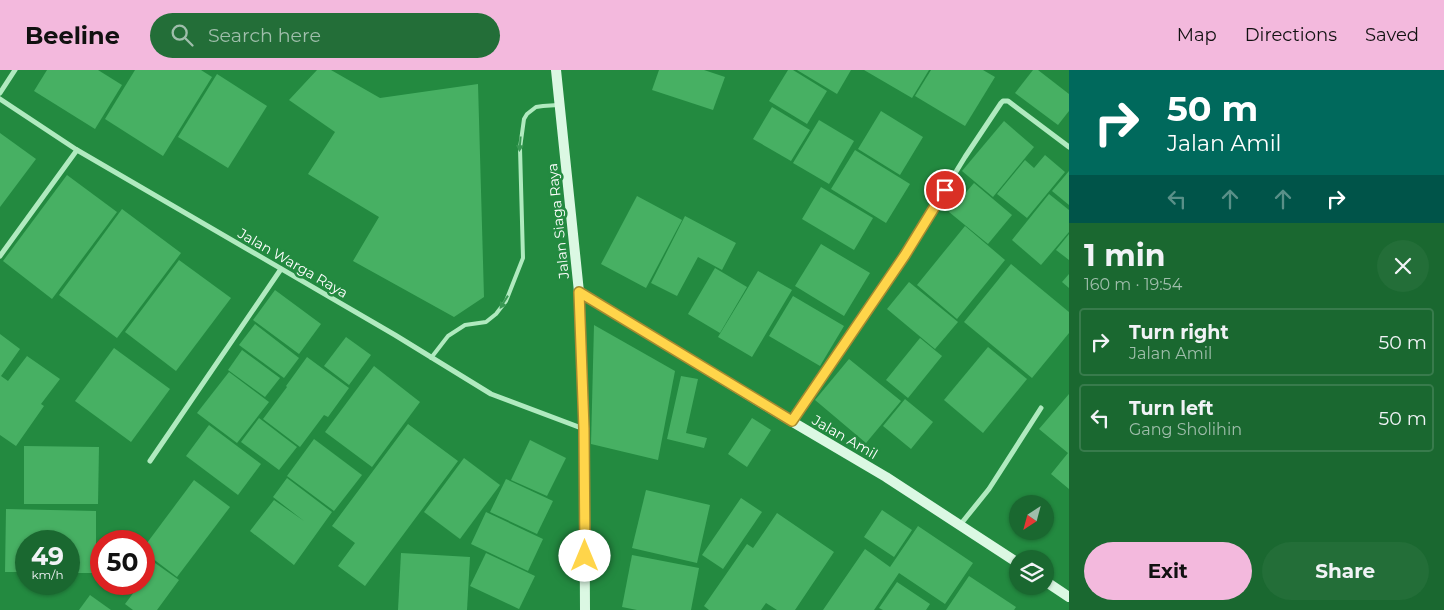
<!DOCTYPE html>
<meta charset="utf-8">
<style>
body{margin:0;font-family:Montserrat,sans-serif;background:#236e38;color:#f1f3f6;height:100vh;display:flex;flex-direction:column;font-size:19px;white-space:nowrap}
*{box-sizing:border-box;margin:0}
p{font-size:16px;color:#9fbeab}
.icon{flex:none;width:28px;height:28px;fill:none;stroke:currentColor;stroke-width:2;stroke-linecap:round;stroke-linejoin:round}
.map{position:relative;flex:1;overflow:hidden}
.drawer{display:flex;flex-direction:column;background:#1a6830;width:375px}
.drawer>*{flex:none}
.top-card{background:#00695c;color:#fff;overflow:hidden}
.needle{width:32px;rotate:216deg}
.tools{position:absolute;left:1009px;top:425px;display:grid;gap:10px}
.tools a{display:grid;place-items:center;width:45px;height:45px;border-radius:50%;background:#1a6830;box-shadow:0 1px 4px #0004;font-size:25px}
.speed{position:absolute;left:15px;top:460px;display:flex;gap:10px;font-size:25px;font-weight:700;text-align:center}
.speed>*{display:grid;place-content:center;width:65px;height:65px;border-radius:50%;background:#1a6830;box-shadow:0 1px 4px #0004;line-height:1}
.speed small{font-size:12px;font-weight:400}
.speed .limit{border:8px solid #d22;background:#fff;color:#111}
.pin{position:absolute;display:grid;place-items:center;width:42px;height:42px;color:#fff;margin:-21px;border:2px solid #fff;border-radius:50%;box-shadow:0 1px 5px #0007}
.me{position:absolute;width:55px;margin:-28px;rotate:0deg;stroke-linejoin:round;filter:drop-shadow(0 0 4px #0008)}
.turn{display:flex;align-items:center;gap:18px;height:105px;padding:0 15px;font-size:22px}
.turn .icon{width:65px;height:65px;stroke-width:2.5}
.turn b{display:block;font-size:35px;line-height:42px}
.lanes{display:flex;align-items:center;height:48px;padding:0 15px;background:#0003;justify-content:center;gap:25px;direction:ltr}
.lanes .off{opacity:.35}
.round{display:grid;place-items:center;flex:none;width:52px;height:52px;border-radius:26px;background:#236e38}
.summary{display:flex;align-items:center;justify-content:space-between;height:85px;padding:0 15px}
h1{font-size:30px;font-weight:700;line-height:38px}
.button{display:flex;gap:10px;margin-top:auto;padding:10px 15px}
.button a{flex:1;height:58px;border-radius:30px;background:#f3b9dd;color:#111;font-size:20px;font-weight:700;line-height:58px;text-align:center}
.button a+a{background:#236e38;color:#f1f3f6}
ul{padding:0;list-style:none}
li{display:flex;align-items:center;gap:15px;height:68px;margin:0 10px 8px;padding:0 5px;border:2px solid #387b4c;border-radius:5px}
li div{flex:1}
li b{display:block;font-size:19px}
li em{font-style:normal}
header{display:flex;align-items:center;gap:30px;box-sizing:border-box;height:70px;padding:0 25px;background:#f3b9dd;color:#111}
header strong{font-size:24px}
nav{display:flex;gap:28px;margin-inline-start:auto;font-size:18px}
.search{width:350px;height:45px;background:#236e38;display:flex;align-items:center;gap:12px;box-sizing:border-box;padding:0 18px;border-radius:28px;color:#9fbeab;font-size:19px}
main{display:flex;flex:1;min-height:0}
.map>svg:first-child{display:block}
.building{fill:#47b063}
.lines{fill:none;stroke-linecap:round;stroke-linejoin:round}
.lane{stroke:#b0eabf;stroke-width:4}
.street{stroke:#b0eabf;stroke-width:5}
.secondary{stroke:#dbf8e3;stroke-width:10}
.oneway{fill:#389853}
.route-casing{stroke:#a68a30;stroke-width:12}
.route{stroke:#ffd54a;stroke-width:9}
.labels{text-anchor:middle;stroke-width:5;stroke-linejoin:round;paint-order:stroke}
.street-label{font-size:14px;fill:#fff;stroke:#238a40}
</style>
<header>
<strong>Beeline</strong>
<div class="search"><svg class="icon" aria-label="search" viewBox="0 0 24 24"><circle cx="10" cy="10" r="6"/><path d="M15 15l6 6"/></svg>Search here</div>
<nav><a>Map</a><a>Directions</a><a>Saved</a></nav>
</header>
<main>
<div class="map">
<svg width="1069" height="540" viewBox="0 0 1069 540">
<rect width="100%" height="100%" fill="#238a40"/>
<!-- building -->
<g class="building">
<path d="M47,0h51l24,15 -27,44 -61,-38z"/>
<path d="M135,0h66l11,7 -49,79 -58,-37z"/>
<path d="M317,0h14l49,28 98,-14 6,213 -30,20 -101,-56 26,-44 -71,-43 27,-42 -46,-32z"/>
<path d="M659,0h45l21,7 -12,33 -61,-20z"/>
<path d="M788,0h5l34,21 -20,33 -38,-23z"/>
<path d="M797,0h54l-14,24z"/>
<path d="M864,0h65l-17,28z"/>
<path d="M931,0h52l12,7 -30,49 -50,-30z"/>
<path d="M1033,0h5l31,24v17l-11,14 -43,-32z"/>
<path d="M217,4l50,32 -39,62 -50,-31z"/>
<path d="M772,37l38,23 -19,31 -38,-22z"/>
<path d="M881,41l42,26 -23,38 -42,-26z"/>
<path d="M819,50l35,21 -25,43 -36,-21z"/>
<path d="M1004,51l30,26 -41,50 -31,-26z"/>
<path d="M0,63l36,26 -36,48z"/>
<path d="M855,80l55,34 -24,39 -55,-34z"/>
<path d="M1045,85l20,17 -38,46 -30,-24 28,-34 9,8z"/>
<path d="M1069,101v34l-17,-14z"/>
<path d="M67,105l50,37 -65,87 -49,-38z"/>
<path d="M974,113l38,32 -24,29 -39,-32z"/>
<path d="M821,117l52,31 -19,32 -52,-31z"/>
<path d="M1049,124l20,16v22l-28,33 -29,-25z"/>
<path d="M637,126l45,24 -36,68 -45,-24z"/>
<path d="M122,139l59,44 -64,85 -58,-43z"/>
<path d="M685,146l51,27 -14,27 -24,-13 -21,39 -26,-13z"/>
<path d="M965,156l40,34 -48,59 -40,-34z"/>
<path d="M1069,164v26l-13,-10z"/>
<path d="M821,174l49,29 -26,43 -49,-30z"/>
<path d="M179,190l52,38 -55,73 -51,-39z"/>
<path d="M1011,194l58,48v21l-37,45 -68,-56z"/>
<path d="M715,198l32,19 -27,46 -32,-19z"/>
<path d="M758,201l34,19 -40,67 -34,-20z"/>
<path d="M1069,204v14l-7,-6z"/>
<path d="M909,212l49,40 -23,27 -48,-40z"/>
<path d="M275,220l46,34 -22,30 -46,-34z"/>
<path d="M793,226l51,30 -24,40 -51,-30z"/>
<path d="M255,254l44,34 -15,20 -45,-33z"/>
<path d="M594,255l81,46 -17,89 -67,-16z"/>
<path d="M0,264l20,15 -19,27 7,5 19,-25 33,23 -19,25 3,2 -28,40 -16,-11z"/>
<path d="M346,267l25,18 -22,30 -25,-19z"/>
<path d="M920,268l22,18 -34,42 -22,-18z"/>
<path d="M988,277l39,32 -44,54 -39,-33z"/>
<path d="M114,278l56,41 -39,53 -56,-41z"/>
<path d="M242,280l38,28 -15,19 -37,-27z"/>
<path d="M307,287l42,31 -21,29 -4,-2 -24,32 -37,-28 24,-32 -1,-1z"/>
<path d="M849,289l52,42 -35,42 -51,-43z"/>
<path d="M374,296l46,36 -48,65 -47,-35z"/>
<path d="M229,302l40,30 -32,41 -40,-30z"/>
<path d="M681,306l17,3 -12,54 21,5 -3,10 -37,-9z"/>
<path d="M1069,324v95l-18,-15 17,-21 -29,-24z"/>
<path d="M905,329l28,23 -22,27 -28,-23z"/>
<path d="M259,348l38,29 -18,23 -38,-28z"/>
<path d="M752,348l19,12 -24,37 -19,-13z"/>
<path d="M408,354l50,37 -93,125 -27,-20 17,-23 -23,-17z"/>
<path d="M209,355l52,39 -23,31 -52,-39z"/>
<path d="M314,369l48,36 -28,36 -47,-35z"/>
<path d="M530,370l36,18 -19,38 -36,-16z"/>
<path d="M24,376l75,1 -1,57h-74z"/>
<path d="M464,388l36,27 -40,54 -36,-27z"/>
<path d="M287,408l45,34 -38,53 -44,-34 24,-31 30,21 -31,-24z"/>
<path d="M506,409l47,22 -16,33 -47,-22z"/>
<path d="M194,410l36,27 -53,70 -33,-25v-5z"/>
<path d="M646,420l64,15 -13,58 -65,-15z"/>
<path d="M741,428l21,14 -39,57 -21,-14z"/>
<path d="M6,439l90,2v62h-27v-32h-43v31h-21z"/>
<path d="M882,440l30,20 -18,27 -30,-20z"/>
<path d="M486,442l57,27 -15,32 -57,-27z"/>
<path d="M777,443l57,39 -39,58h-18l-11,-7 -5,7h-52l-5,-4 43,-62 6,4z"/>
<path d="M918,456l55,37 -28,41 -46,-31 -25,37h-51l42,-61 25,18z"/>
<path d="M401,483l69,4 -3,53h-69z"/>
<path d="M486,483l49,23 -16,33 -49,-23z"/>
<path d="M632,485l67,13 -8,42h-54l-15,-3z"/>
<path d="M144,486l10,7 -10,13z"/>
<path d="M155,493l24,17 -22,30h-24l-8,-6 15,-20h4v-5z"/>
<path d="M969,506l47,31 -2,3h-68z"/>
<path d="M897,512l33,22 -4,6h-43l-4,-2z"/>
<path d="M118,514h20l-7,9z"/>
<path d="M90,525l21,15h-32z"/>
</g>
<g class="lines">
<!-- lane -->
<path class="lane" d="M431,288l17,-22 17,-11 21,-3 10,-8 10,-13 17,-43 -3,-110 4,-29 3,-5 9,-7 7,-1 15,-1"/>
<!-- street -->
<g class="street">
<path d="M0,23l15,-23"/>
<path d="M0,29l77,51 318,185 96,59 93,35"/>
<path d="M0,186l77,-106"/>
<path d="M791,351l114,-166 60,-98 36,-54 2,-2h5l61,46"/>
<path d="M150,391l131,-192"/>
<path d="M960,455l29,-36 52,-81"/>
</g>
<!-- secondary -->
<g class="secondary">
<path d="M556,0l23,222 5,137 1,181"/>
<path d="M579,222l212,129 95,56 132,86"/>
<path d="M1045,511l24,16"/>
</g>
</g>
<!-- one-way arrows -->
<defs><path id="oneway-solid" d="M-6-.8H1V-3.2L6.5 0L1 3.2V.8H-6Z" transform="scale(1.25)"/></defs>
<g class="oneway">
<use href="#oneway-solid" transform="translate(520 74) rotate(95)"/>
<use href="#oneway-solid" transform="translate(504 232) rotate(122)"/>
</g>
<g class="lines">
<defs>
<path id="route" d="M585,486l-1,-127 -5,-137 213,129 113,-166 40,-65"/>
</defs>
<!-- route casing -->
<use href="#route" class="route-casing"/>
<!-- route -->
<use href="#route" class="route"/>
</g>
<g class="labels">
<!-- street labels -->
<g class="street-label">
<text transform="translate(558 151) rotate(-96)" y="5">Jalan Siaga Raya</text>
<text transform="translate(293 193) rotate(30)" y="5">Jalan Warga Raya</text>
<text transform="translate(845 367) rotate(30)" y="5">Jalan Amil</text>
</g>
</g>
</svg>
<div class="tools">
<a><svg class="needle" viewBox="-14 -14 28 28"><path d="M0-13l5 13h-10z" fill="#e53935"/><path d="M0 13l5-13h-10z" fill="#9fbeab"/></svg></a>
<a><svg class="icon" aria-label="layers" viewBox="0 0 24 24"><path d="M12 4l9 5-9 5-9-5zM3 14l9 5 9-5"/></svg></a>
</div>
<div class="speed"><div>49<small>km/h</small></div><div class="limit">50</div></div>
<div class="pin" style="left:945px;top:120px;background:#d93025"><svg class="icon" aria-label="arrive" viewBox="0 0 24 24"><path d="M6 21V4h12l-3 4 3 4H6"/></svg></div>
<svg class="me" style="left:585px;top:486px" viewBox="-20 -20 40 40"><circle r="19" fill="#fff"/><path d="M0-13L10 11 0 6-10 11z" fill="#ffd54a"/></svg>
</div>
<section class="drawer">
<div class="top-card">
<div class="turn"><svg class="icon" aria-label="right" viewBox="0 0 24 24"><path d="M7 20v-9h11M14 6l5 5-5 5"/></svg><div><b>50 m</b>Jalan Amil</div></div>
<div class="lanes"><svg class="icon off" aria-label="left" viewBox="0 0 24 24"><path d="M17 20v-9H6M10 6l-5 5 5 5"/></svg><svg class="icon off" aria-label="ahead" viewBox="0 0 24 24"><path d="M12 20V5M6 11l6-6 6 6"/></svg><svg class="icon off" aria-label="ahead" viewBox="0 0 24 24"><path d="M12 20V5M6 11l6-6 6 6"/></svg><svg class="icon" aria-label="right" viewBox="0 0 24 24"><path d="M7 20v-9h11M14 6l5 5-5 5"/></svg></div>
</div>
<div class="summary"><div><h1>1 min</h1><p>160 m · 19:54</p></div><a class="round"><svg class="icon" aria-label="close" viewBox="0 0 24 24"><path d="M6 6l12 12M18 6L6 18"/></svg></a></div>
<ul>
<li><svg class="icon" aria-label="right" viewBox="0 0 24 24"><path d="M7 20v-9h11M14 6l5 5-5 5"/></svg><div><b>Turn right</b><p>Jalan Amil</p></div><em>50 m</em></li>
<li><svg class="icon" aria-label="left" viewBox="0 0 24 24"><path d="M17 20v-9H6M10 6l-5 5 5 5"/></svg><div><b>Turn left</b><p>Gang Sholihin</p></div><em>50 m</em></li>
</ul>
<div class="button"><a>Exit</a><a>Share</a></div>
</section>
</main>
